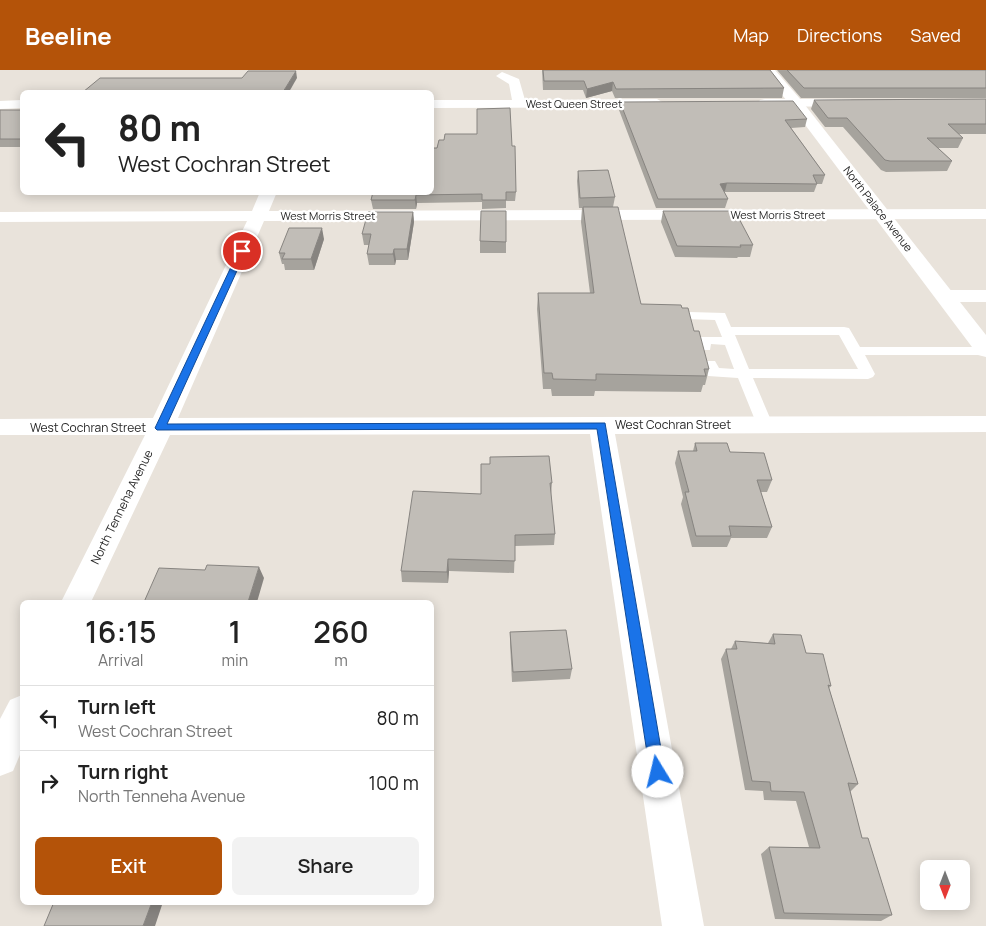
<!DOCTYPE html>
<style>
body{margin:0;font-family:Manrope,sans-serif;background:#f2f2f2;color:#222;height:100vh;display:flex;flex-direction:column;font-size:19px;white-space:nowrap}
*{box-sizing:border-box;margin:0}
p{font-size:16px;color:#767676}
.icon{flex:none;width:28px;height:28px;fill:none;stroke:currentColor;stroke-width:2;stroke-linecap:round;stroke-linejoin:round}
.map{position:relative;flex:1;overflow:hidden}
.drawer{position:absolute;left:20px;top:530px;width:414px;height:305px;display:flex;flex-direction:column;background:#fff;border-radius:8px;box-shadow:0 2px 12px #0003}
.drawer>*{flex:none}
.guide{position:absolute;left:20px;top:20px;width:414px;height:105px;border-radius:8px;box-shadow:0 2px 12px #0003;background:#fff;color:#222;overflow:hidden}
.needle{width:32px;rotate:180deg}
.tools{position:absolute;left:920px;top:790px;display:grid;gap:10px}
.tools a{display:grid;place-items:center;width:50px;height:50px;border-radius:8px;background:#fff;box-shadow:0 2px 12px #0003;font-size:25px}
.pin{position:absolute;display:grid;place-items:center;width:42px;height:42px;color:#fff;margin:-21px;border:2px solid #fff;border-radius:50%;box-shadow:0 1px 5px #0007}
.me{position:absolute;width:55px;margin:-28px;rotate:351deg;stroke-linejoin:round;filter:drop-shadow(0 0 4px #0008)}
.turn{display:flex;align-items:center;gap:18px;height:105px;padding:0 15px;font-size:22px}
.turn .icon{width:65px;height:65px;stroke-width:2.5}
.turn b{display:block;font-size:35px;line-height:42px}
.eta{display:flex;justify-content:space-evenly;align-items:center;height:85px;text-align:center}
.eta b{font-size:30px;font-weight:600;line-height:35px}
.primary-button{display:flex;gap:10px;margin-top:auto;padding:10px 15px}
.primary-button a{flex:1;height:58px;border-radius:8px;background:#b45309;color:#fff;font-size:20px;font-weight:600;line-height:58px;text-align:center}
.primary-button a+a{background:#f2f2f2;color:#222}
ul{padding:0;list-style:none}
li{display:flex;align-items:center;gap:15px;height:65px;padding:0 15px;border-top:1px solid #e0e0e0}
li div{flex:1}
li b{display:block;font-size:19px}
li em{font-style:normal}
header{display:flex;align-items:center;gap:30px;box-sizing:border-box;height:70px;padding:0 25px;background:#b45309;color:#fff}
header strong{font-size:24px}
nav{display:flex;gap:28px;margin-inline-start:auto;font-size:18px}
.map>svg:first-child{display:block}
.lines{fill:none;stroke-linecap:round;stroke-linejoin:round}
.service{fill:#fff;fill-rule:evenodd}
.minor{fill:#fff;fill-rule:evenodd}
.tertiary{fill:#fff;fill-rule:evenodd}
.wall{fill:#a6a39d}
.shaded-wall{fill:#878480}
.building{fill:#c1bdb7;stroke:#878480}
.route{fill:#1a73e8;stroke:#114b97}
.labels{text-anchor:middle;stroke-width:4.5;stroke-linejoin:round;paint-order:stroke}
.far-street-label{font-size:11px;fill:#282828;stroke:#fff}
.street-label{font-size:12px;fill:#282828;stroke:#fff}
</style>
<header>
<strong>Beeline</strong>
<nav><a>Map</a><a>Directions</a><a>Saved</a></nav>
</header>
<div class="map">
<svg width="986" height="856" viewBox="0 0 986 856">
<rect width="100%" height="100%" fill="#e9e3db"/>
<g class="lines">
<!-- service -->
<path class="service" d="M689,242l36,1 6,14h113l5,1 11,19h126v8h-121l10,19 -2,3 -5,2 -115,-1 20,47 -2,4 -6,1 -6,-1 -2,-4 -19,-47 -30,-2 -5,-12 2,-3h10l4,7 15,1 -9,-24 -14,-1 -1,6h-10l-4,-10 2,-3h24l-7,-17 -31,-1 -2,-3zM735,265h104l19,34h-109z"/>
<!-- minor -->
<g class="minor">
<path d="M502,2l17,7 6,21 132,-1 7,4 -7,4 -226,1v-8h81l-3,-16 -13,-8z"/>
<path d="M765,29h85l7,4 -7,4 -90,-1 -2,-3 2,-3z"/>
<path d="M22,30v8l-22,1v-8z"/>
<path d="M260,122h17l-8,19 717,-2v10l-722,2 -86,197 808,-2v16l-371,2 89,492h-42l-72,-492 -420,1 -79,167h-30l84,-167h-145v-16l153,-1 94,-197 -247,1v-10l252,-1z"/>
<path d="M945,220h41v12h-41l-7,-2 -3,-4 3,-4z"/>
<path d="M22,625v55l-9,21 -13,5v-57l10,-19z"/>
</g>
<!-- tertiary -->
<path class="tertiary" d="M762,0h13l26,30 185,235v22l-8,-2 -187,-249z"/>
</g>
<!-- wall -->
<g class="wall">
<path d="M542,0h228l14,18 -2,10h-167l-3,-7 -26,7 -3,-8h-40z"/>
<path d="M777,0h209v28h-185z"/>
<path d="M986,29v35h-28l5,4 -5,10h-20l14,13 -5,10 -61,1 -5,-2 -38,-43h-18l-14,-18 3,-9z"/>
<path d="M620,32l187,17 -2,8 -14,1 34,47 -3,9h-5l-3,8h-90l4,7 -3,9h-69l-37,-98z"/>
<rect x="0" y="40" width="22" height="37"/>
<path d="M444,70l72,52 -1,9h-9v7l-24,1v-7l-65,1 -1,6h-43l-2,-9 66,-52z"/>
<path d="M578,101l37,26 -2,10 28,97 41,4 12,23 15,38 -4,16h-2l-2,7 -106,-1 -1,5h-42l-1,-7h-8l-6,-80 1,-16h52l-9,-71 1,-14h-3l-2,-27z"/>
<path d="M506,141v42h-26v-12z"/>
<path d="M663,141l90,34 -3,12h-12l-1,1 -62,-1 -14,-35z"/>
<path d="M413,142l1,10 -6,38h-12l-1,5h-26l-2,-11 2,-9h-5l-2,-11z"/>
<path d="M324,169l-10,31h-29l-1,-6h-2l-3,-11z"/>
<path d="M695,373l35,9 42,28 -5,12h-6l11,35 -5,11h-36l-4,9h-35l-11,-43 2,-7 -8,-34 3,-12h15z"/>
<path d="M552,413l-1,12 4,39 -1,11 -39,1 -1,27 -65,-2 -1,12 -46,-1 -1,-11 80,-77z"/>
<path d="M510,562l62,37 -2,10 -58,3 -2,-39z"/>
<path d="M773,564l33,19 25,33 -2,2 29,96 -8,8 12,46 30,77 -11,6 -106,-2 -14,-65 8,-7h40l-13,-46 -32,-1 -1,-9 -18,-1 -24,-131 5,-10h5l4,-8 33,2z"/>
</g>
<!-- shaded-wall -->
<g class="shaded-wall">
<path d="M296,1l1,7 -8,14h-6z"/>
<path d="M613,12l-1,9 -26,7 1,-9z"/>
<path d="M727,113l-2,8 -7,2 2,-9z"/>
<path d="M416,125l1,8 -1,6 -1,-9z"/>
<path d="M413,142l1,10 -6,38 -1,-11z"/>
<path d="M322,158l2,11 -10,31 -3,-11z"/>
<path d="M394,179l2,11 -1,5 -2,-11z"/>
<path d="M448,489l1,12 -1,12 -1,-11z"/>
<path d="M259,497l5,11 -7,24h-9z"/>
<path d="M152,832h11l-8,24h-12z"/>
</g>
<!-- building -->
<g class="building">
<path d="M543,0h227l14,18 -168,1 -3,-7 -26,7 -3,-8h-40z"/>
<path d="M787,0h199v18h-182z"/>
<path d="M248,1h48l-13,21h-200l17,-14h142z"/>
<path d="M986,29v25h-38l15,14h-36l25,23h-62l-5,-1 -38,-42h-19l-14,-18z"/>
<path d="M793,31l14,18 -22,1 40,55h-12l4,9 -90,-1 -7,1 8,15h-70l-38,-97z"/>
<path d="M510,38l2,38h3l1,46h-10v8h-24v-6l-66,1 -1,5h-44l2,-8h58v-44h6l2,-8h5l1,-6h32v-25z"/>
<rect x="0" y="40" width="22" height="29"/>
<path d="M608,100l7,27 -35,1 -2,-27z"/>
<path d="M583,137h35l23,97 40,1 1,3h6l6,23h5l10,38h-5l2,7 -110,-2v6l-43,-1 -1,-6h-8l-6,-80h56z"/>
<path d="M481,141h25v31l-26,-1z"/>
<path d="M663,141h72l18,34h-13l1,2 -64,-1z"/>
<path d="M368,142h45l-6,37h-13l-1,5h-26l4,-20h-9z"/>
<path d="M289,158h33l-11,31h-29l3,-6h-6z"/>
<path d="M695,373h32l3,9 34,1 8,27h-15l15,47 -43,-1 2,10h-35l-11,-44h4l-11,-41h19z"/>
<path d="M549,386l3,27h-2l5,51 -40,1v26l-67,-2 -1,13 -46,-1 12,-80 68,3v-30h9v-7z"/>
<path d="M207,495l52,2 -11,35h-104l15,-34 46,2z"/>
<path d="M566,560l6,39 -59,3 -3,-40z"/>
<path d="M773,564l28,1 5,18 17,1 8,32 -3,-1 30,99 -10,-1 14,55h6l24,77 -108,-2 -15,-66 51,1 -16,-56 -33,-1 -1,-9 -18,-1 -26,-132h11l-2,-8 40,3z"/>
<path d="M54,832h98l-9,24h-99z"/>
</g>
<!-- route -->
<path class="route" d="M239,180l7,1 -79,173 438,-1 60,349 -2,5 -5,3 -6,-3 -2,-5 -53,-343 -440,1 -2,-2z"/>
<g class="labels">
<!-- far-street labels -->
<g class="far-street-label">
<text x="574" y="38">West Queen Street</text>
<text transform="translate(878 139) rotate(52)" y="4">North Palace Avenue</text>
<text x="778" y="149">West Morris Street</text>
<text x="328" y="150">West Morris Street</text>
</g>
<!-- street labels -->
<g class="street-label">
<text x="673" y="359">West Cochran Street</text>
<text x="88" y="362">West Cochran Street</text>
<text transform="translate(122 437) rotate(-64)" y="4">North Tenneha Avenue</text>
</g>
</g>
</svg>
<div class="tools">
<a><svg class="needle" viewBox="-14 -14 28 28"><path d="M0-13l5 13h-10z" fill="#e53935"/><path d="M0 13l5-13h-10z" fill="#767676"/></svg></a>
</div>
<div class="pin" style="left:242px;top:181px;background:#d93025"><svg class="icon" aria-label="arrive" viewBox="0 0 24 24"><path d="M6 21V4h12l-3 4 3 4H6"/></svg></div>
<svg class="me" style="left:658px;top:702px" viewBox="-20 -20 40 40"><circle r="19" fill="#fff"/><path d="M0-13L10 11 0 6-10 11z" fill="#1a73e8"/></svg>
<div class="guide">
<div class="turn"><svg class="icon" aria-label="left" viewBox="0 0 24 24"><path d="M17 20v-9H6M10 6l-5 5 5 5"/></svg><div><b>80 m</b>West Cochran Street</div></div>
</div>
<section class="drawer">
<div class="eta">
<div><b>16:15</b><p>Arrival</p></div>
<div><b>1</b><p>min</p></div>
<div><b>260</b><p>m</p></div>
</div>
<ul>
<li><svg class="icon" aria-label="left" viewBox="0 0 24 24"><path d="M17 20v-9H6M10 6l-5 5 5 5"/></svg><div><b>Turn left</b><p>West Cochran Street</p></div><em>80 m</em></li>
<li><svg class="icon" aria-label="right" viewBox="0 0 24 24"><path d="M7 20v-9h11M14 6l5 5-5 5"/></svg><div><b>Turn right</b><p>North Tenneha Avenue</p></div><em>100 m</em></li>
</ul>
<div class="primary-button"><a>Exit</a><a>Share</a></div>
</section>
</div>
